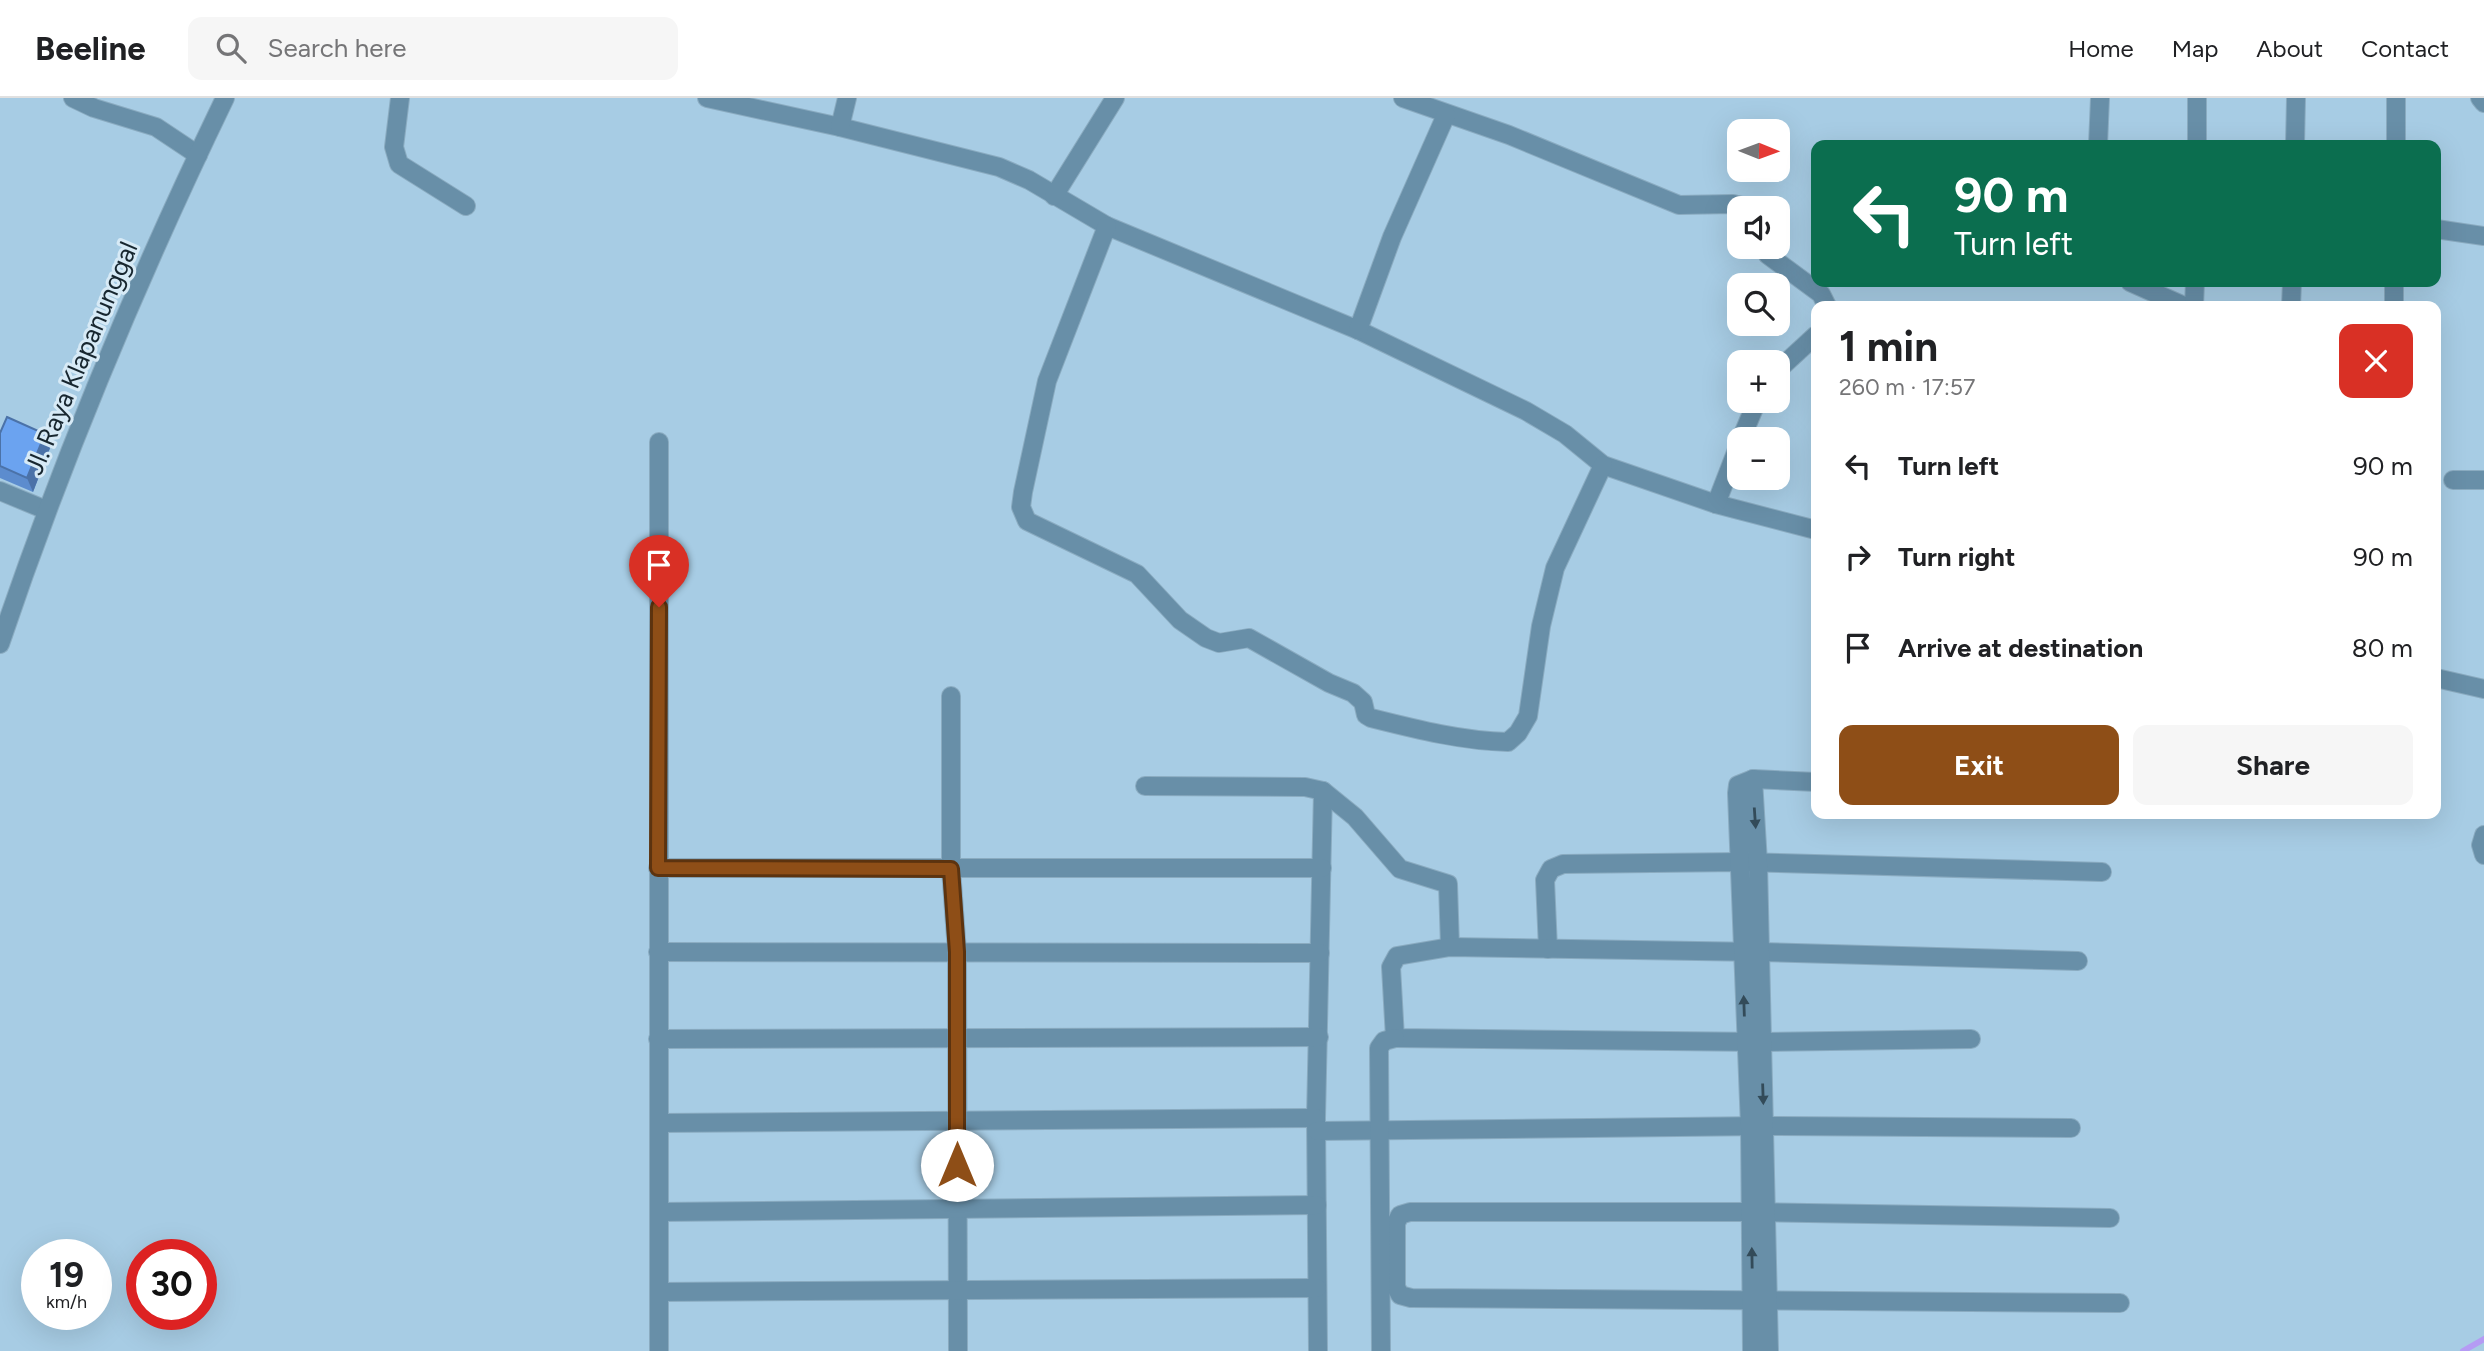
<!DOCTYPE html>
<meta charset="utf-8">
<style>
body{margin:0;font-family:Figtree,sans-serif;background:#f6f6f6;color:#202124;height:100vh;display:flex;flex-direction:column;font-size:26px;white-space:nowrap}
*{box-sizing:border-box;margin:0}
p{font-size:23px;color:#757577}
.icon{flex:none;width:38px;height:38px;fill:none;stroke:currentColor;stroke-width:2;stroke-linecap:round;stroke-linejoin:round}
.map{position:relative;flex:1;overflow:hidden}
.sheet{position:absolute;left:1811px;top:203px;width:630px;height:518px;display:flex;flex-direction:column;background:#fff;border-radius:14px;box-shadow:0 7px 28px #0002}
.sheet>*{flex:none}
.banner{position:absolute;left:1811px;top:42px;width:630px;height:147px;border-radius:14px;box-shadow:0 7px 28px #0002;background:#0b6e4f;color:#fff;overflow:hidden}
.needle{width:46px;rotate:91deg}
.controls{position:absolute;left:1727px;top:21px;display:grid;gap:14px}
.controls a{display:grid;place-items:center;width:63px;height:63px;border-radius:14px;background:#fff;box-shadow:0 7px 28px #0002;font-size:35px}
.speed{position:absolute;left:21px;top:1141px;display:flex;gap:14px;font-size:35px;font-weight:700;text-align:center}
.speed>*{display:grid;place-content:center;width:91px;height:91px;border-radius:50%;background:#fff;box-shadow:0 7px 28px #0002;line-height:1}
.speed small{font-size:18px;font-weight:400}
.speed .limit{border:10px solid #d22;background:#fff;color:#111}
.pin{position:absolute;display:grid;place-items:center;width:60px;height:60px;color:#fff;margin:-72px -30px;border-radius:50% 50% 50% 0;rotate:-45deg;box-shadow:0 0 7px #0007}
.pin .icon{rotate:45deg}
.me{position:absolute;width:77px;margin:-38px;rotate:0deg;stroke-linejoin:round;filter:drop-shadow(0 0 5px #0008)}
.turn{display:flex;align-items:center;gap:24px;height:147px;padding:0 28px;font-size:32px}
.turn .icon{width:91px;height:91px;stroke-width:2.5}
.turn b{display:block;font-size:49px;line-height:60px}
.round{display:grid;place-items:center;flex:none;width:74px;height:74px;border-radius:14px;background:#f6f6f6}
.headline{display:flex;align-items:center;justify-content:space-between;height:119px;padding:0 28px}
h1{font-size:42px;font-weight:700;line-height:52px}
.cta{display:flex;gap:14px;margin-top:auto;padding:14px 28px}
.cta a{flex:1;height:80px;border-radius:14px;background:#8e4e17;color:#fff;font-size:28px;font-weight:700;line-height:80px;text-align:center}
.cta a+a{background:#f6f6f6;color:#202124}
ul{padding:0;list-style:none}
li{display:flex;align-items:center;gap:21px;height:91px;padding:0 28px}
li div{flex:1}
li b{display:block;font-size:26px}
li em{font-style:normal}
header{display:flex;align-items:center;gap:42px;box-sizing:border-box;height:98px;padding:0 35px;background:#fff;border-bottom:2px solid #e0e0e0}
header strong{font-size:33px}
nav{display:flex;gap:38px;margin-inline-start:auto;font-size:24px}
.search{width:490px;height:63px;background:#f6f6f6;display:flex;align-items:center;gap:18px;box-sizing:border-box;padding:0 24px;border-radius:14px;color:#757577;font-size:26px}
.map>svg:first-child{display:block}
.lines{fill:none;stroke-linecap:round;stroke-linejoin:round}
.stream{stroke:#b59bf4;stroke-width:6}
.minor-casing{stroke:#8aabc0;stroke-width:20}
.minor{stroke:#688fa8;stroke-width:18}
.wall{fill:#5c8cce}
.shaded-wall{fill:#4b72a8}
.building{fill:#6ba3f0;stroke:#4b72a8;stroke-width:2}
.oneway{fill:#334b59}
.route-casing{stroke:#5c330f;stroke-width:18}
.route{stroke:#8e4e17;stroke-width:12}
.labels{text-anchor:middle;stroke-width:6;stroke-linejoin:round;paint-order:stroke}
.street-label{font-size:26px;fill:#17262f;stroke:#d7eaf6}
</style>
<header>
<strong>Beeline</strong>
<div class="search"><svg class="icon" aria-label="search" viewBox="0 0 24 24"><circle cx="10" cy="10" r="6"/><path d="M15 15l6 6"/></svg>Search here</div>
<nav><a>Home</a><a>Map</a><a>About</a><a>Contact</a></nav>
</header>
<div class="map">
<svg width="2484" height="1253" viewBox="0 0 2484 1253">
<rect width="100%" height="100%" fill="#a7cce4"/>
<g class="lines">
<!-- stream -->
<path class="stream" d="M2463,1253l21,-12"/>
<defs>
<g id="minor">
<path d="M73,0l21,10 62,19 42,28"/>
<path d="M400,0l-6,49 5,17 67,42"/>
<path d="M707,0l133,29 159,40 30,13 78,46 251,104 168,81 39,23 38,31 113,39 100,26"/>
<path d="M1403,0l106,37 170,70 54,-1 18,4"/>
<path d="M2480,0l4,5"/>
<path d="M840,29l7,-29"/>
<path d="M2098,47l2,-47"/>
<path d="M2197,47v-47"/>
<path d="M2295,47l1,-47"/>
<path d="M2396,47v-47"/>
<path d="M1054,98l61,-98"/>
<path d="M1107,128l-60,155 -24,111 -2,15 6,14 110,53 43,46 26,18 13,5 30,-5 80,45 24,10 10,9 3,13 5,3c44,11 91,23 137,24l10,-9 10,-17 13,-90 14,-58 48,-103"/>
<path d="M2436,131l48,7"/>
<path d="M1768,149v8l53,39 6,12"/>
<path d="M2130,184l54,24"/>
<path d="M2194,208l1,-24"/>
<path d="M2291,208l1,-24"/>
<path d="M2394,208v-24"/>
<path d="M1358,232l34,-93 54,-122"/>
<path d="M1778,272l38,-35"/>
<path d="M1741,341l16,-38"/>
<path d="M2453,382h31"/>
<path d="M0,393l46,19"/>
<path d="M1716,406l24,-62"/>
<path d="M0,546c63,-187 139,-368 225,-546"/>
<path d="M2436,580l48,11"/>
<path d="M951,598v173l6,83 1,399"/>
<path d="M1753,681l63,3"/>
<path d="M1145,688l160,1 18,4 -7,327 2,233"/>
<path d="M1323,693l32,26 45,52 48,15 2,63"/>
<path d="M2484,737l-3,10 3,10"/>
<path d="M658,770h664"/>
<path d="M1548,851l-3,-69 6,-11 12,-5 177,-2 362,10"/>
<path d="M658,854l662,1"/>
<path d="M658,941l661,-2"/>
<path d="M1971,941l-209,3 -367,-4 -4,-71 6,-11 53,-9 310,5 318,9"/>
<path d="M659,1025l657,-5"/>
<path d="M1317,1033l447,-5 307,2"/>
<path d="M659,1114l658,-7"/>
<path d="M2110,1120l-359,-6h-341l-10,3 -4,8v64l4,8 11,3 709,5"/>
<path d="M659,1194l658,-4"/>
<path d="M659,1253v-909"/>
<path d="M1381,1253l-2,-303 5,-7 11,-3"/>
<path d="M1752,1253l-2,-224 -13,-334 1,-8 15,-6 5,84 11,488"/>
</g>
</defs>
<!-- minor casing -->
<use href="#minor" class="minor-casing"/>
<!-- minor -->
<use href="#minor" class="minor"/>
</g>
<!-- wall -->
<path class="wall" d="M0,335l45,1 5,14 -17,44 -33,-14z"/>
<!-- shaded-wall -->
<path class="shaded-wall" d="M45,336l5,14 -17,44 -6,-14z"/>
<!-- building -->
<path class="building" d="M7,319l38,17 -18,44 -27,-12v-33z"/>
<!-- one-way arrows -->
<defs><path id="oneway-solid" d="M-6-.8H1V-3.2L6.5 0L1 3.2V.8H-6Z" transform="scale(1.75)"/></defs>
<g class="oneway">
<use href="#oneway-solid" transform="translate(1755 720) rotate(86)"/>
<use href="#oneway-solid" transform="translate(1744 908) rotate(-92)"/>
<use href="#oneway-solid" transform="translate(1763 996) rotate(88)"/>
<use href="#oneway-solid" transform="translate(1752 1160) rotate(-91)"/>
</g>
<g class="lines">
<defs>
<path id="route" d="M659,509l-1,261 293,1 6,83v213"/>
</defs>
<!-- route casing -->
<use href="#route" class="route-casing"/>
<!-- route -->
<use href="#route" class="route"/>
</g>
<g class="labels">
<!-- street labels -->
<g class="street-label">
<text transform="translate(81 260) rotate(-67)" y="9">Jl. Raya Klapanunggal</text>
</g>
</g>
</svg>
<div class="controls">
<a><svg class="needle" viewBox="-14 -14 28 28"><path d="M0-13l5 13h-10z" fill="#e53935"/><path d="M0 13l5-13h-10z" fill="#757577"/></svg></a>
<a><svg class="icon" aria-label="sound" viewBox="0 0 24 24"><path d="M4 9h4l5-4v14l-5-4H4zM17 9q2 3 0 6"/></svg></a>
<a><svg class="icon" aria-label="search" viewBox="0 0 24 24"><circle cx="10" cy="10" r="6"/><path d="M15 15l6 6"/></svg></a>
<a>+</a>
<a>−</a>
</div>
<div class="speed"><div>19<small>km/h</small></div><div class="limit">30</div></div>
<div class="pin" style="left:659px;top:509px;background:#d93025"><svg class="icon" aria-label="arrive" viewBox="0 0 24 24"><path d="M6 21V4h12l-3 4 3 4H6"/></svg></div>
<svg class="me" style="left:957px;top:1067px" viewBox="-20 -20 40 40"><circle r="19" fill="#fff"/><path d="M0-13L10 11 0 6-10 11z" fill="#8e4e17"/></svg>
<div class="banner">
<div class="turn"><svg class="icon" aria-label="left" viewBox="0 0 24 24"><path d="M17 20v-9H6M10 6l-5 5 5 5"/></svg><div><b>90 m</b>Turn left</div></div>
</div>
<section class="sheet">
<div class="headline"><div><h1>1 min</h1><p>260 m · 17:57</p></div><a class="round" style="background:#d93025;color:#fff"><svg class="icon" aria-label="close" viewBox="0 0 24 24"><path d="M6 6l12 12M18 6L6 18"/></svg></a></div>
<ul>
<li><svg class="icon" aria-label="left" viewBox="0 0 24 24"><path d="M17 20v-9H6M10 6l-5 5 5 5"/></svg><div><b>Turn left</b></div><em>90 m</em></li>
<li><svg class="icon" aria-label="right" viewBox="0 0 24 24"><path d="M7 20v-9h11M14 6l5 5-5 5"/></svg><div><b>Turn right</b></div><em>90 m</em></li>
<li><svg class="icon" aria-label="arrive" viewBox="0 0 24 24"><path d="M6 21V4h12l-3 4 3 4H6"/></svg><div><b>Arrive at destination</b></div><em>80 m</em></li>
</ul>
<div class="cta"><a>Exit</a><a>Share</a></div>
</section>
</div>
